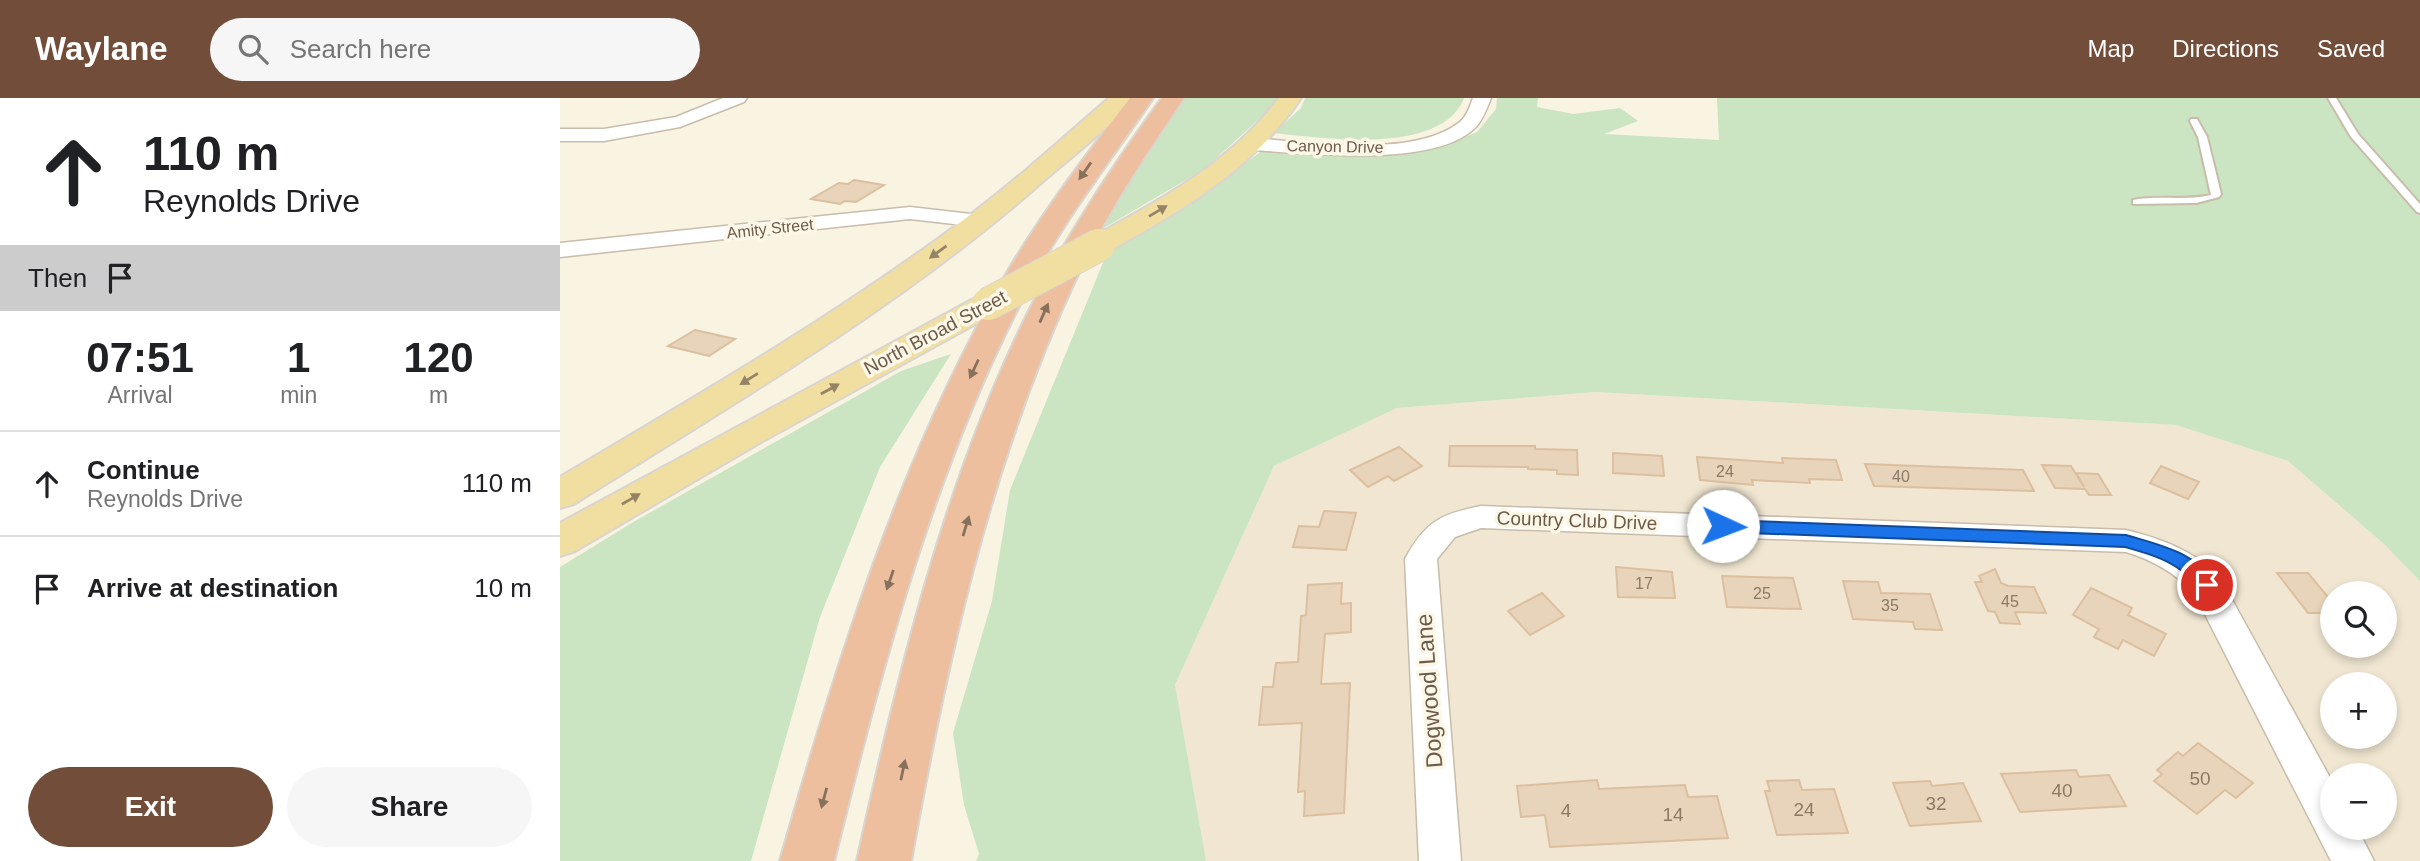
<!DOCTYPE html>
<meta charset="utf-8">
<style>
body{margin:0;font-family:Arial,sans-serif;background:#f6f6f6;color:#202124;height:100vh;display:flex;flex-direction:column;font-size:26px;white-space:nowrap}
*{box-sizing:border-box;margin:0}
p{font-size:23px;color:#757577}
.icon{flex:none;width:38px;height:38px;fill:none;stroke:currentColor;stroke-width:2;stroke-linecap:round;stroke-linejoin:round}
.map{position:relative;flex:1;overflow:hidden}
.side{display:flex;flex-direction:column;background:#fff;width:560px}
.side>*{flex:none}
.guide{background:#fff;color:#202124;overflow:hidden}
.fabs{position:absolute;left:1760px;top:483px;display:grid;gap:14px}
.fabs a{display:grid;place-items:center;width:77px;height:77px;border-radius:50%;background:#fff;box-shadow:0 4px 10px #0003;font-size:35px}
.pin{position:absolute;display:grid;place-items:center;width:60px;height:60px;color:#fff;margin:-30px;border:4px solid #fff;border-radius:50%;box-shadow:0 2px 7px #0007}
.me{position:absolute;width:77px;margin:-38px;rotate:92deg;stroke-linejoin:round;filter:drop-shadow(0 0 5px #0008)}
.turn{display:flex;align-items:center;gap:24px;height:147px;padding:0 28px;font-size:32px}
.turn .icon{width:91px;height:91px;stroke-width:2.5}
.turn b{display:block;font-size:49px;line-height:60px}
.then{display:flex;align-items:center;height:66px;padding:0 28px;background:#0003;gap:14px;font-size:26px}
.eta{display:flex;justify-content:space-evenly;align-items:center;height:119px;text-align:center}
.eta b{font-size:42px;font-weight:600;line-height:49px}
.button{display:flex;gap:14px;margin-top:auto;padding:14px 28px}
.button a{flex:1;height:80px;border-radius:42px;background:#724e3a;color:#fff;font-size:28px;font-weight:600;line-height:80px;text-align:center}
.button a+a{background:#f6f6f6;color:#202124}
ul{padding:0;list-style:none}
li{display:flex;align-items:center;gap:21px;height:105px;padding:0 28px;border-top:2px solid #e0e0e0}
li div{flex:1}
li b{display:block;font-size:26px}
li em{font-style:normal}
header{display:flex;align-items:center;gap:42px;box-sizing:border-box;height:98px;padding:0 35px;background:#724e3a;color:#fff}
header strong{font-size:33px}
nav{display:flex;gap:38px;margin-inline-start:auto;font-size:24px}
.search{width:490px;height:63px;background:#f6f6f6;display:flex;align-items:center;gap:18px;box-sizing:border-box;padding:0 24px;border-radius:38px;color:#757577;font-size:26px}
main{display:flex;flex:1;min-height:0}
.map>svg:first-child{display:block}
.residential{fill:#f0e6d1;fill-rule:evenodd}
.green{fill:#cbe4c2}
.building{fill:#e8d4bb;stroke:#dcbf9f;stroke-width:2}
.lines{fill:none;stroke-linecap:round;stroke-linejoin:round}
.service-casing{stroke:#c8bcaa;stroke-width:4}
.minor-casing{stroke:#c8bcaa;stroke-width:3}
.primary-casing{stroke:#d9d5d0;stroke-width:4}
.motorway-casing{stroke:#d9d5d0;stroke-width:4}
.service{fill:#fff;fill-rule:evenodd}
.minor{fill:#fff;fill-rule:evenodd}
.primary{fill:#f1dfa1;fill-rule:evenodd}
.motorway{fill:#edbf9f;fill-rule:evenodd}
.primary-bridge-casing{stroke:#d9d5d0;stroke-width:34;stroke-linecap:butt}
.primary-bridge{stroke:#f1dfa1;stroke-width:32}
.oneway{fill:#87705c}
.oneway2{fill:#958365}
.route{fill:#1a73e8;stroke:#114b97;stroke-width:2}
.labels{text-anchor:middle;stroke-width:7;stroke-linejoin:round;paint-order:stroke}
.far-street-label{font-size:16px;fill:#6d5c4b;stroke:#fdf7e7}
.number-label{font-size:16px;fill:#8c7a67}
.street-label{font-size:19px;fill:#6d5c4b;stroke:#fdf7e7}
.near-number-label{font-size:19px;fill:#8c7a67}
.near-street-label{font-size:23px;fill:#6d5c4b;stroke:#fdf7e7}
</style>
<header>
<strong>Waylane</strong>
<div class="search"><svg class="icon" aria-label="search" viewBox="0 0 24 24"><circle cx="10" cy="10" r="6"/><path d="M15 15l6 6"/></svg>Search here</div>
<nav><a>Map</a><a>Directions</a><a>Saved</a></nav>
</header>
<main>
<section class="side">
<div class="guide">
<div class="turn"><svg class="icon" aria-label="ahead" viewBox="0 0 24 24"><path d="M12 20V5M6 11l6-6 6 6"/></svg><div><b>110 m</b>Reynolds Drive</div></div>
<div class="then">Then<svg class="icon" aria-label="arrive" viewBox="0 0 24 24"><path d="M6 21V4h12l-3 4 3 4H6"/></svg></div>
</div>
<div class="eta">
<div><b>07:51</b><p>Arrival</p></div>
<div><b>1</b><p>min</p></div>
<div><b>120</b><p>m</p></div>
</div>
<ul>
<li><svg class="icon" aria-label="ahead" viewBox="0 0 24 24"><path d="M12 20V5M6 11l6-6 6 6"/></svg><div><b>Continue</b><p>Reynolds Drive</p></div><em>110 m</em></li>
<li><svg class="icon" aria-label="arrive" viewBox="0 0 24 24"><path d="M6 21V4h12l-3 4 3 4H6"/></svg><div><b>Arrive at destination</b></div><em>10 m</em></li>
</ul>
<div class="button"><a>Exit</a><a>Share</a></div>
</section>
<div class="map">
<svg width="1860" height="763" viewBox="0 0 1860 763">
<rect width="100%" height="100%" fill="#f9f3e2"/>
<!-- residential -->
<path class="residential" d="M1036,294l580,33 112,36 96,83 36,37v280h-1214l-31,-176 99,-219 123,-58zM1773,495h52v53h-52zM1773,586h52v53h-52zM1773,677h52v53h-52z"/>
<!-- green -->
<g class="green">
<path d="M624,0h94l-2,6 -73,66 -101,59 67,-111z"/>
<path d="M745,0h159c-22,58 -142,40 -190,35l27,-25z"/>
<path d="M937,0h41l-1,9 36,7 47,-6 18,13 -34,13 115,6 -2,-42h703v483l-36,-37 -96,-83 -112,-36 -580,-33 -199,16 -123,58 -99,219 31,176h-230l3,-7 -15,-49 -11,-72 39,-132 18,-111 97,-237 104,-65 52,-38 129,5 52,-9 33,-14 19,-23z"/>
<path d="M391,256l-71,113 -60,150 -69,244h-191v-294l75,-46 266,-150z"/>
</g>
<!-- building -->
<g class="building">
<path d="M294,82l30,5 -28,17 -11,-1 -5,3 -29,-5 28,-16 9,1z"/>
<path d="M135,232l40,9 -26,17 -41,-10z"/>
<path d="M890,348h85v3l42,1 1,25 -21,-1v-4l-29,-1v-2l-79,-1z"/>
<path d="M839,349l23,19 -28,15 -6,-5 -20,11 -18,-17z"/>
<path d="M1053,355l49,3 2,20 -51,-3z"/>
<path d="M1137,359l86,6 -1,-5 54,2 6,20 -33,-1 1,4 -58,-3 1,5 -53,-5z"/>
<path d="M1305,366l158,6 11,21 -160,-5z"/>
<path d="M1482,367l29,1 13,21 -8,-14 22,1 13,21h-22l-4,-6 -30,-1z"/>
<path d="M1601,368l38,16 -11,17 -38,-16z"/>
<path d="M764,413l32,2 -10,37 -53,-3 6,-21 20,1z"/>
<path d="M1056,469l56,5 3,26 -57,-1z"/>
<path d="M1435,471l6,14 7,3 26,1 12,26 -31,-1 5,12 -20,-1 -5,-11 -7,-1 -13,-29h7l-3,-6z"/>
<path d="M1717,475h31l25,30v10h-25z"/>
<path d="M1162,478l71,2 8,31 -74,-2z"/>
<path d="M1283,483l35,1 3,11 49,1 12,36 -27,-1 -2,-7 -60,-3z"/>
<path d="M782,485l-1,21 10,-1v29l-26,2 -4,50 29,-1 -6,130 -40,3 1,-25 -7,1 4,-69 -43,2 4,-38h10l3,-24 22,-1 3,-46 5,-1 2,-30z"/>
<path d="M1531,490l41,20 -4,7 38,19 -12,22 -31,-16 -5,9 -24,-12 5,-8 -26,-14z"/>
<path d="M982,495l22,23 -34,19 -22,-24z"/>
<path d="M1638,645l55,40 -17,15 -11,-8 -28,24 -43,-33 8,-7 -5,-4 21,-18 5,4z"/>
<path d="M1516,672l3,7 30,-2 17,31 -106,6 -19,-38z"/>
<path d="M1037,682l2,9 86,-4 3,12 29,-1 11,42 -178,9 -5,-32 -24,2 -4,-31z"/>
<path d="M1239,682l3,10 32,-1 14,44 -71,2 -12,-44h5l-3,-10z"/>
<path d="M1370,683l2,5 31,-3 18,38 -71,5 -17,-43z"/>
</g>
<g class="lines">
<defs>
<g id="service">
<path d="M1768,0h8l22,36 62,70v9l-3,-1 -66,-75z"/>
<path d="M1631,21h6l10,18 14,57 -2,3 -23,6 -63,1v-4c25,-5 52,1 78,-5l-13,-58 -8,-16z"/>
</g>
<g id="minor">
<path d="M163,0h24l-3,4 -64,25 -76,14h-44v-12h44l72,-12z"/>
<path d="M913,0h18c-4,10 -8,21 -15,29 -41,42 -170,26 -224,23l-9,-6 9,-6c57,4 161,21 208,-16 7,-6 10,-16 13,-24z"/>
<path d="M350,109l70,8 8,1 3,5 -3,5 -8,1 -70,-8 -350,38v-14z"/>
<path d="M921,408l645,24c36,9 66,20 93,46l114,207v45h24l17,33h-43l-137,-268c-19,-20 -41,-33 -68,-41l-645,-24 -26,9 -18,22 24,302h-42l-14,-302c20,-37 35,-45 76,-53z"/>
</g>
<g id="primary">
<path d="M549,0h24c-16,24 -62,59 -85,79 -144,128 -312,225 -474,327l-14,4v-31c137,-81 275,-161 402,-256 51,-38 99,-81 147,-123z"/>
<path d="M719,0h22c-50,73 -117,111 -192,153l-10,3 -10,-3 -4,-6 4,-6c70,-38 141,-76 190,-141z"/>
<path d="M428,197l11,2 5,7 -5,7 -238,131 -186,109 -15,5v-33l417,-226z"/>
</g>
<g id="motorway">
<path d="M570,0h23c-39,57 -81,111 -115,172 -101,184 -154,389 -204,591h-54c58,-203 121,-407 228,-590 36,-61 79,-117 122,-173z"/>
<path d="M602,0h22c-38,56 -75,111 -104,172 -89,187 -133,389 -169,591h-54c44,-199 95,-414 195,-594 33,-59 70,-114 110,-169z"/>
</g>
</defs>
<!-- service casing -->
<use href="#service" class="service-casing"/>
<!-- minor casing -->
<use href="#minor" class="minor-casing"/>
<!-- primary casing -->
<use href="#primary" class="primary-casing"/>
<!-- motorway casing -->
<use href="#motorway" class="motorway-casing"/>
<!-- service -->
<use href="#service" class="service"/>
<!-- minor -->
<use href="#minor" class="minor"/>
<!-- primary -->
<use href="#primary" class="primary"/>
<!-- motorway -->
<use href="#motorway" class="motorway"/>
<defs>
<path id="primary-bridge" d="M428,206l111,-59"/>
</defs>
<!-- primary-bridge casing -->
<use href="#primary-bridge" class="primary-bridge-casing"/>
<!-- primary-bridge -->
<use href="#primary-bridge" class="primary-bridge"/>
</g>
<!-- one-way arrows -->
<defs><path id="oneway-solid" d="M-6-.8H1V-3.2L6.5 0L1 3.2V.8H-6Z" transform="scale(1.75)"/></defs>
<g class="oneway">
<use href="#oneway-solid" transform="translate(525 73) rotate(125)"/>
<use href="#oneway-solid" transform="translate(484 215) rotate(-66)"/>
<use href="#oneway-solid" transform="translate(414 271) rotate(115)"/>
<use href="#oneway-solid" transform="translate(406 428) rotate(-73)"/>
<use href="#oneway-solid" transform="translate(330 482) rotate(109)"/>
<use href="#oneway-solid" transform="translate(343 672) rotate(-78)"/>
<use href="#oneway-solid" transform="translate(264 700) rotate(105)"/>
</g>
<g class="oneway2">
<use href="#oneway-solid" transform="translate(598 113) rotate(-31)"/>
<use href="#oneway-solid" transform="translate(378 154) rotate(144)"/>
<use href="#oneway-solid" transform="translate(189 281) rotate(148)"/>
<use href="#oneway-solid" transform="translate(270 291) rotate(-29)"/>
<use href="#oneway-solid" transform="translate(71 401) rotate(-30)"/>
</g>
<!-- route -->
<path class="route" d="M1163,422l403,15c33,10 71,17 90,50l-3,5c-15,4 -20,-11 -31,-19 -17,-13 -36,-18 -57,-24l-402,-15 -8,-6z"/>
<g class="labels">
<!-- far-street labels -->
<g class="far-street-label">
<text transform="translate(775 48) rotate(1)" y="6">Canyon Drive</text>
<text transform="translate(210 130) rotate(-6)" y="6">Amity Street</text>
</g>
<!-- number labels -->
<g class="number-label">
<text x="1165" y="379">24</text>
<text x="1341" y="384">40</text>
<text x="1084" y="491">17</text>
<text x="1202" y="501">25</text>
<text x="1450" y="509">45</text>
<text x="1330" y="513">35</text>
</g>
<!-- street labels -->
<g class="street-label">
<text transform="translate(375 234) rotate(-28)" y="7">North Broad Street</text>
<text transform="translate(1017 422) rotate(2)" y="7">Country Club Drive</text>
</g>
<!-- near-number labels -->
<g class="near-number-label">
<text x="1640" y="687">50</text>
<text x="1502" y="699">40</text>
<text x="1376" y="712">32</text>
<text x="1244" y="718">24</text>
<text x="1006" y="719">4</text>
<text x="1113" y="723">14</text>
</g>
<!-- near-street labels -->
<g class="near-street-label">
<text transform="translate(869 593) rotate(-94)" y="8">Dogwood Lane</text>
</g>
</g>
</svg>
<div class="fabs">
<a><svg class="icon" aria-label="search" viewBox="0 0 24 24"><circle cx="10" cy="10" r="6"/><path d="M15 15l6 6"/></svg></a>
<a>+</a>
<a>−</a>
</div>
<div class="pin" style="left:1647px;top:487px;background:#d93025"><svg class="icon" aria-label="arrive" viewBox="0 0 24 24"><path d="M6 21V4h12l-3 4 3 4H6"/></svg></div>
<svg class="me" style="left:1163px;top:428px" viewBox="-20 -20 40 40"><circle r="19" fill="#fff"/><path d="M0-13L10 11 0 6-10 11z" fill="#1a73e8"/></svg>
</div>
</main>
